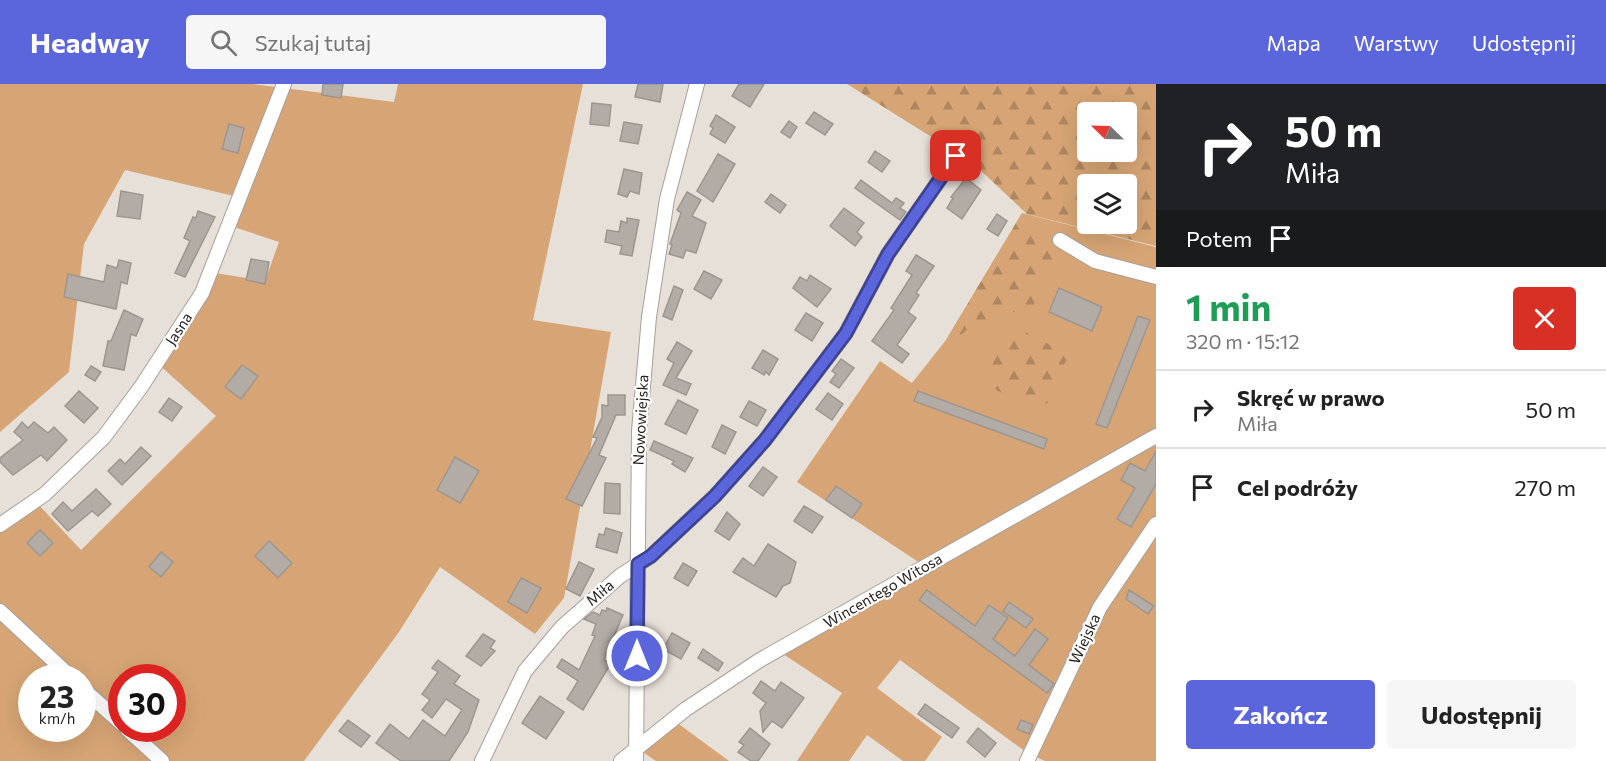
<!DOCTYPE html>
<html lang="pl">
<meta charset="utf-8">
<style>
body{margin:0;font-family:Commissioner,sans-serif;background:#f6f6f6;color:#222;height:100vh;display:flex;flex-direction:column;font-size:22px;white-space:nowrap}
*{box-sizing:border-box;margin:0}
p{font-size:20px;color:#767676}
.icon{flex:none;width:33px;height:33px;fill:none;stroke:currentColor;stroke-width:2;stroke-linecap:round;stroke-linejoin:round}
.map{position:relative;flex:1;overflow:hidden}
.drawer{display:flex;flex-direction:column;background:#fff;width:450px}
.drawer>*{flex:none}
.hud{background:#202124;color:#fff;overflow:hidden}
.needle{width:39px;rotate:293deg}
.buttons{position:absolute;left:1077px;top:18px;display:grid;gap:12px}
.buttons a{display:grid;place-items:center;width:60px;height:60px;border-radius:6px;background:#fff;box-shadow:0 6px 24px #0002;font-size:30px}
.speed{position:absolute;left:18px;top:580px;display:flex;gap:12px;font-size:30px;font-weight:700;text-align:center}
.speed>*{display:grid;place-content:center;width:78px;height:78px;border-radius:50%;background:#fff;box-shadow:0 6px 24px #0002;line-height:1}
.speed small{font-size:15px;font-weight:400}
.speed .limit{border:9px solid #d22;background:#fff;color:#111}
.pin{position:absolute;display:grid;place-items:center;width:51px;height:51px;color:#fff;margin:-26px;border-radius:12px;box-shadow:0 3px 9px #0006}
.me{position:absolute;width:66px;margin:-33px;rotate:0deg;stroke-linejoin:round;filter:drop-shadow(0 0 4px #0008)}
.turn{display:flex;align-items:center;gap:21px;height:126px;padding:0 30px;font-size:27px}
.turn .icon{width:78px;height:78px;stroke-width:2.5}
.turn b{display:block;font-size:42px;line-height:51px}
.then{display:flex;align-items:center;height:57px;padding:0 30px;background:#0003;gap:12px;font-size:22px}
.round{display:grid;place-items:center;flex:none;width:63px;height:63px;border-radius:6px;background:#f6f6f6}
.overview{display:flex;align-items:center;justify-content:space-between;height:102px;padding:0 30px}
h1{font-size:36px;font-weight:700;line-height:45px;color:#1e9e55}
.primary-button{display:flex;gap:12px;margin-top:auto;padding:12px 30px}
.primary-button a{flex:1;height:69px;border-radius:6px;background:#5b66dd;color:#fff;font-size:24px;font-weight:700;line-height:69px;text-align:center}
.primary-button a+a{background:#f6f6f6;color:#222}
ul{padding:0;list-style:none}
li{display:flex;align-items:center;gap:18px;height:78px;padding:0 30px;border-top:2px solid #e0e0e0}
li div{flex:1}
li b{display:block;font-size:22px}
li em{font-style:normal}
header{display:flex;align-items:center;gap:36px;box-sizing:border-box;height:84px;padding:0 30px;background:#5b66dd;color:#fff}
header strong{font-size:28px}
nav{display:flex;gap:33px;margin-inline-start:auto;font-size:21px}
.search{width:420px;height:54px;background:#f6f6f6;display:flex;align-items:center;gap:15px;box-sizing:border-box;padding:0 21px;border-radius:6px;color:#767676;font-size:22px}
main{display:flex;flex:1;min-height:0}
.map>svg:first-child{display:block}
.green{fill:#d7a575;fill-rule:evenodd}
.forest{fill:url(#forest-firs);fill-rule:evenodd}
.building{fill:#b3aca6;stroke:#9d968f;stroke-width:1.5}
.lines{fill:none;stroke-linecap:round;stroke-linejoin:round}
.minor-casing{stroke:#a7a09a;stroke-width:16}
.minor{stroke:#fff;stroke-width:14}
.route-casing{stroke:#3b4290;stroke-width:15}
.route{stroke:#5b66dd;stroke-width:10}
.labels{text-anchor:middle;stroke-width:4.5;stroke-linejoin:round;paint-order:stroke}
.street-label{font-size:15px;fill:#252220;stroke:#fff}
</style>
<header>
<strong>Headway</strong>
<div class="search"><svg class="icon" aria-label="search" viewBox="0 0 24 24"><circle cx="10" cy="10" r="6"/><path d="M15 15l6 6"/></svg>Szukaj tutaj</div>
<nav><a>Mapa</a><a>Warstwy</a><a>Udostępnij</a></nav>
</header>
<main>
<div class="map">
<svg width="1156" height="677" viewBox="0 0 1156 677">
<defs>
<pattern id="forest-firs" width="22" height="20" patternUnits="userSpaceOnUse" patternTransform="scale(1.5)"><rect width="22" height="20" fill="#d7a575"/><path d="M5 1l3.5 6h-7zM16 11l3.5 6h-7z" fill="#ae8660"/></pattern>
</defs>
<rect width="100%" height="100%" fill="#e7e0d9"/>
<!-- green -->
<g class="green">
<path d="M0,0h253l141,18 4,-18h185l-50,236 78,12 -47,266 -29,36 -95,-67 -41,65 -95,129h-304v-232l37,-26 44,47 135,-134 -60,-54 53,-90 56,9 14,-39 -51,-17 10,-28 -113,-27 -41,74 -15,128 -69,60zM32,594h50v51h-50zM122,594h50v51h-50z"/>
<path d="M1022,129l134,34v514h-111l-19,-9 -126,-92 -23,28 65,49 -17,24h-22l-36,-26 -18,26h-52l45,-68 -65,-43 146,-85 -126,-83 83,-121 32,22 34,-43z"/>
<path d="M676,638l53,39h-73l-16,-11z"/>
</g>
<!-- forest -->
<g class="forest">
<path d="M847,0h309v162l-129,-32 -65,-61 -37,-20zM1088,28h38v40h-38zM1088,100h38v40h-38z"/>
<path d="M1022,129l39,38 -29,57 -6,23 5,7 42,14 -14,19v23l-6,7 -8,3 -34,-7 -15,-7 -9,-16 9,-31 18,-9 14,-15 -5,-7h-13l-23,14 -18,2 -15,13 -8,-1z"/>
</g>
<!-- building -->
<g class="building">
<path d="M323,0h20l-2,14 -19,-3z"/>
<path d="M638,0h25l-3,18 -25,-5z"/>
<path d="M739,0h25l-14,23 -18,-11z"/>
<path d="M592,19l19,2 -2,21 -19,-2z"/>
<path d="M814,28l19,12 -8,11 -19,-12z"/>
<path d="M716,31l19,12 -10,16 -15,-9 3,-6 -3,-2z"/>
<path d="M789,37l8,6 -7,11 -9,-6z"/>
<path d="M624,38l18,3 -4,19 -18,-3z"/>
<path d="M229,40l15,4 -6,25 -16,-4z"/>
<path d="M875,67l15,10 -8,11 -14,-10z"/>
<path d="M718,70l17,10 -22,38 -16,-11z"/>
<path d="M624,85l18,4 -3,21 -9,-3 -3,6 -9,-3z"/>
<path d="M966,94l15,12 -19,29 -15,-11 6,-10 -2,-1z"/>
<path d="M861,96l31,23 4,-5 8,5 -4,5 6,4 -6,8 -45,-32z"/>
<path d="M121,107l22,4 -3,24 -23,-3z"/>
<path d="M687,108l14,8 -9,16 14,7 -10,30 -10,-3 -3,8 -14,-4 3,-9 -2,-1 11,-31 -4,-3z"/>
<path d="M771,110l15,11 -6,8 -15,-11z"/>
<path d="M844,124l20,15 -7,9 5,5 -7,9 -25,-20z"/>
<path d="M198,127l17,6 -30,60 -10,-4 15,-32 -6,-3 9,-21 3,1z"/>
<path d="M997,130l10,7 -9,15 -11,-7z"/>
<path d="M627,134l12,2 -7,36 -12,-2 2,-8 -17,-4 2,-12 12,2 2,-11 6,2z"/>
<path d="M916,171l18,11 -18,27 3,2 -11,17 8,6 -19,27 12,9 -7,9 -30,-22 22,-31 -3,-2 21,-33 -6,-4z"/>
<path d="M251,175l18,3 -4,22 -19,-4z"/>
<path d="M119,176l12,3 -4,21 -6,-2 -5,27 -52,-12 4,-23 36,8 3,-17 10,3z"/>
<path d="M704,187l18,9 -11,19 -17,-10z"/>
<path d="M810,191l21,14 -14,18 -24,-19 7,-11 7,4z"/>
<path d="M674,202l9,4 -11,30 -9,-4z"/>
<path d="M1059,204l43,19 -10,24 -43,-19z"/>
<path d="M124,226l19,9 -7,17 -5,-2 -7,36 -21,-4 5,-25h3z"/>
<path d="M806,229l17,10 -11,18 -17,-11z"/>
<path d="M1138,232l12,4 -43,108 -11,-4z"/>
<path d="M677,258l15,9 -16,27 15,6 -5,11 -23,-10 11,-22 -7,-4z"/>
<path d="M763,266l15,9 -9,16 -3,-3 -2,3 -12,-7z"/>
<path d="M841,275l13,9 -15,20 -9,-6 6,-8 -4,-3z"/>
<path d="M242,281l16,11 -17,23 -16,-12z"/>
<path d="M91,282l10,6 -6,9 -10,-6z"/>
<path d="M79,307l19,17 -14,15 -19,-17z"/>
<path d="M918,307l129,48 -3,10 -130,-48z"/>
<path d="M828,309l15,11 -11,16 -16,-11z"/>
<path d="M608,311h17v20h-9l-17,40 7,3 -24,48 -16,-7 31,-61 -4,-1 9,-20v-12l6,1z"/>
<path d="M169,314l13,9 -10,14 -13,-9z"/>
<path d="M678,316l20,10 -12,24 -21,-10z"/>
<path d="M749,317l17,9 -9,16 -17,-9z"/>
<path d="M22,338l6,6 6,-6 14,11 6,-6 13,13 -20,21 -6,-6 -28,20 -13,-13v-4l23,-18 -9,-8z"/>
<path d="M722,341l14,7 -11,22 -13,-7z"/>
<path d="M654,357l39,17 -8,14 -13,-8 2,-3 -24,-11z"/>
<path d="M141,363l10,9 -29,29 -14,-14 12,-12 5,5z"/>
<path d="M1156,367v33l-25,43 -14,-8 18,-31 -14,-8 9,-17 15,8z"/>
<path d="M455,373l24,14 -19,32 -23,-13z"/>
<path d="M763,383l14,10 -14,19 -14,-10z"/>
<path d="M605,399l15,1v30l-16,-1z"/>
<path d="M836,402l26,18 -10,14 -26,-18z"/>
<path d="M96,405l15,15 -13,12 -6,-5 -24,20 -16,-17 11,-12 9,9z"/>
<path d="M804,422l19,11 -11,16 -18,-12z"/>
<path d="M727,428l13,12 -11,16 -14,-9z"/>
<path d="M606,444l16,5 -5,20 -21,-6 3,-13 5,1z"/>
<path d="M40,446l13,13 -13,13 -13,-13z"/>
<path d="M269,457l23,22 -14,15 -23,-22z"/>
<path d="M768,460l28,18 -6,21 -7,3 -7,11 -43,-25 10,-14 11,8z"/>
<path d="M161,468l12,10 -12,15 -12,-10z"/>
<path d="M579,478l15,7 -14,27 -14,-7z"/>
<path d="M683,479l14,8 -9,15 -14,-8z"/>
<path d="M521,494l20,10 -14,25 -19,-11z"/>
<path d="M927,506l48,36 14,-21 19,13 -15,21 22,17 20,-27 13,10 -19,26 25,19 -7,9 -128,-93z"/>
<path d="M1129,506l25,16 -6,8 -22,-15z"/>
<path d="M1009,518l24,17 -7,9 -23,-17z"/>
<path d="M607,524l16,7 -19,45 7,3 -28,47 -16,-11 11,-18 -21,-14 5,-8 17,11 16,-34 -3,-1 4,-11 -12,-5 9,-7 7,3 2,-5 4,1z"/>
<path d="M672,549l18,10 -9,16 -18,-10z"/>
<path d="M483,550l12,7 -5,7 5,3 -14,15 -15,-10z"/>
<path d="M703,565l20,14 -5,8 -20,-13z"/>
<path d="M438,576l22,16 -6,8 25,16 -11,32 -19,29h-48l-25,-18 14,-19 19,15 14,-19 22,16 17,-26 -16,-11 -14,19 -10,-8 8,-10 -8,-6 16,-22 -6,-4z"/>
<path d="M761,597l14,10 6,-9 23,16 -22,30 -10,-7 -9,11 -3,-21 6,-8 -13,-10z"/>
<path d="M540,612l24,16 -18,27 -24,-16z"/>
<path d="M925,620l34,24 -7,10 -34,-24z"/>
<path d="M348,636l22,16 -9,11 -22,-16z"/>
<path d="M1021,636l12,5 -4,9 -12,-5z"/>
<path d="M750,644l20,16 -12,17h-7l-13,-9 6,-7 -5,-3z"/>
<path d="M978,644l18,15 -11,14 -18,-15z"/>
</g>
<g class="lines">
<defs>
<g id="minor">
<path d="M1060,156l35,21 61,16"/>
<path d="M0,441l45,-31 59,-57 37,-50 61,-94 82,-209"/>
<path d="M0,527l72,67"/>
<path d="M82,604l40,36"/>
<path d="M127,645l35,32"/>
<path d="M482,677l43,-90 37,-44 58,-51 31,-20 64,-60 50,-56 81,-107 42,-79 68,-98"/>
<path d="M621,677l65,-52 74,-49 396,-224"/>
<path d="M636,677l3,-330 10,-114 18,-118 30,-115"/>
<path d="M1027,677l73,-154 56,-83"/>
</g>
</defs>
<!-- minor casing -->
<use href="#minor" class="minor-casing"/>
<!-- minor -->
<use href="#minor" class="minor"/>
</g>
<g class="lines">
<defs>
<path id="route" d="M637,572l1,-92 13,-8 64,-60 50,-56 81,-107 42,-79 68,-98"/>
</defs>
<!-- route casing -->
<use href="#route" class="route-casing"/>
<!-- route -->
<use href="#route" class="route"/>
</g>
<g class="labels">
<!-- street labels -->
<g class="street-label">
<text transform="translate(179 245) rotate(-57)" y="5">Jasna</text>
<text transform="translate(641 336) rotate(-87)" y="5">Nowowiejska</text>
<text transform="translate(883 507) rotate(-30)" y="5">Wincentego Witosa</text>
<text transform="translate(600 509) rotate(-40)" y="5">Miła</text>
<text transform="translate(1085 555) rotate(-65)" y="5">Wiejska</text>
</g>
</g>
</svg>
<div class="buttons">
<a><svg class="needle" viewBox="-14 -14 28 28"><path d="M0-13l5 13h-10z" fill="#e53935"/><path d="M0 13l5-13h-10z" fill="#767676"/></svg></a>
<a><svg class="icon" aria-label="layers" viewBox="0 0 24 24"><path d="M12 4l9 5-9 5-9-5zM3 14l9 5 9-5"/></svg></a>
</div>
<div class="speed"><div>23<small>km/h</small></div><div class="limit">30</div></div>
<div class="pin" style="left:956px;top:72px;background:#d93025"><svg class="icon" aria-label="arrive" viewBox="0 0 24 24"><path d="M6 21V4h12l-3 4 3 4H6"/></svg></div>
<svg class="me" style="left:637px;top:572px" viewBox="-20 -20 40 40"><circle r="17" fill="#5b66dd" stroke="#fff" stroke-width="3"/><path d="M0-11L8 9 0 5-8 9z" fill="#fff"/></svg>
</div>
<section class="drawer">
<div class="hud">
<div class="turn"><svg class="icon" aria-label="right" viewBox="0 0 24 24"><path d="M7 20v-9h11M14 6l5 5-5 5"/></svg><div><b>50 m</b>Miła</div></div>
<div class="then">Potem<svg class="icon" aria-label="arrive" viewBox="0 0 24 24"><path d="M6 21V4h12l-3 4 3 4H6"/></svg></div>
</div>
<div class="overview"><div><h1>1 min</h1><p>320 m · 15:12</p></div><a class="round" style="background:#d93025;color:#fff"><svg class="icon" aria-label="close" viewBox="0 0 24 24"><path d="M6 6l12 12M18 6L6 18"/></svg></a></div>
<ul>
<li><svg class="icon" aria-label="right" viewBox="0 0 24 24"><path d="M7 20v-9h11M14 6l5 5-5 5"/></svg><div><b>Skręć w prawo</b><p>Miła</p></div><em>50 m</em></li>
<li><svg class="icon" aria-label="arrive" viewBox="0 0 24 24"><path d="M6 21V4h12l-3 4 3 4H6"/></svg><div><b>Cel podróży</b></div><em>270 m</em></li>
</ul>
<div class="primary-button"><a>Zakończ</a><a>Udostępnij</a></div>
</section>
</main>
